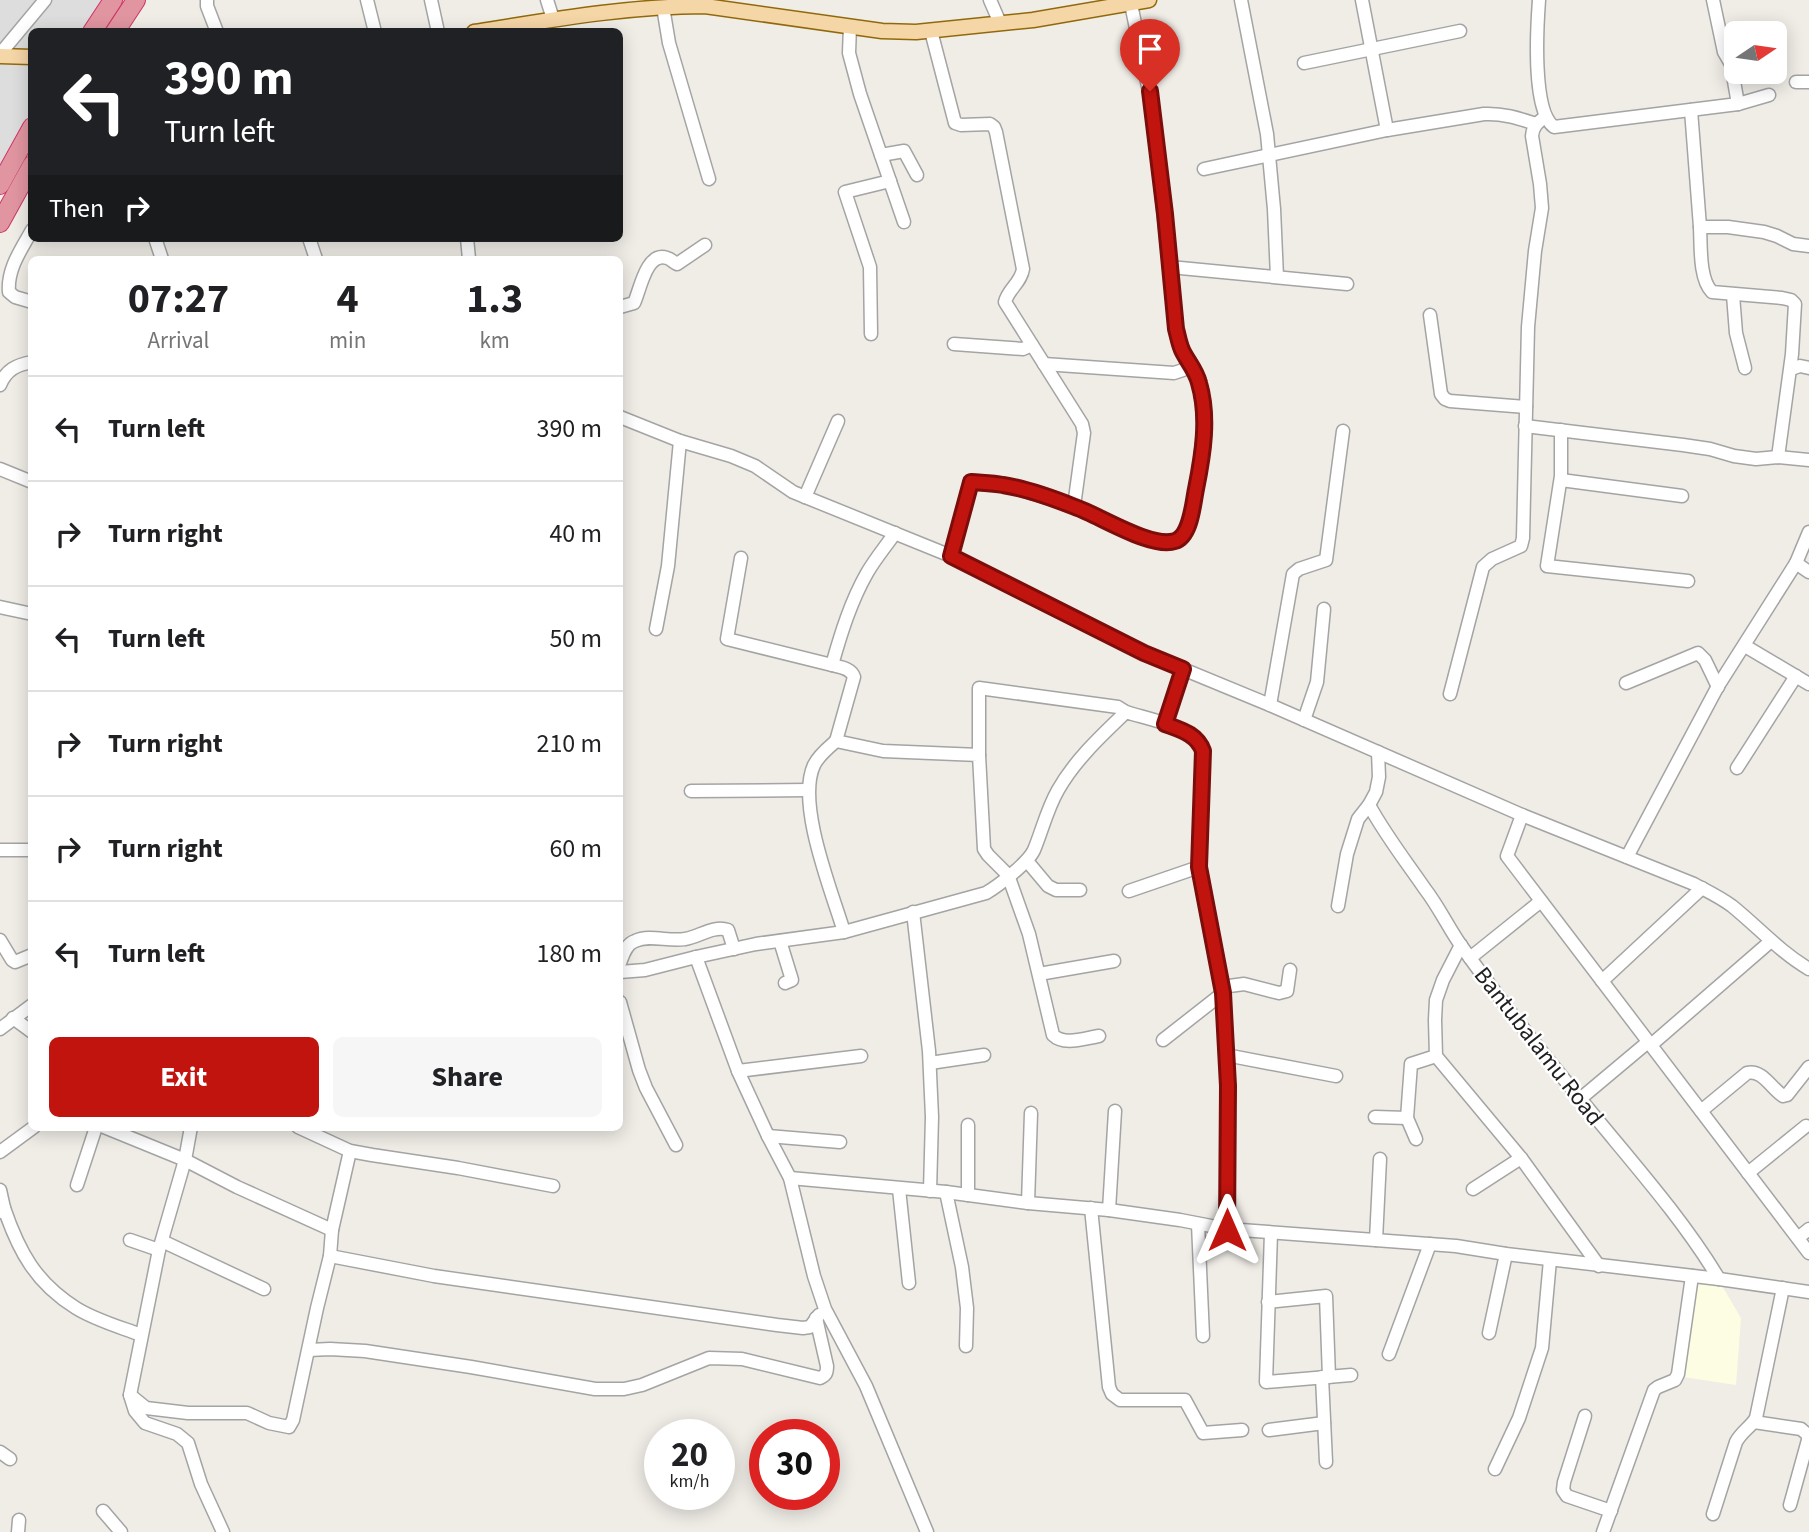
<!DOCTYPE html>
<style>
body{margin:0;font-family:"Source Sans 3",sans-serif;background:#f6f6f6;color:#202124;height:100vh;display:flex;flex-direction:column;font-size:26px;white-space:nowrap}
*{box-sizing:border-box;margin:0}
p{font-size:23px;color:#757577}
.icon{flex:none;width:38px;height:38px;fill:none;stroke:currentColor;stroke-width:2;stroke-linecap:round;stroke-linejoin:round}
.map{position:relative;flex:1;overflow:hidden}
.drawer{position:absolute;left:28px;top:256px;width:595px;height:875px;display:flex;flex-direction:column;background:#fff;border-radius:10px;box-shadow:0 4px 18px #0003}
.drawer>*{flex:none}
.hud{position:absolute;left:28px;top:28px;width:595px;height:214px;border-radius:10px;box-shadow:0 4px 18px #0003;background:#202124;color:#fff;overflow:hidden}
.needle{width:46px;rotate:77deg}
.tools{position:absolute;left:1724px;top:21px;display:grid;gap:14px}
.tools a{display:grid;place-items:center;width:63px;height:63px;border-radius:10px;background:#fff;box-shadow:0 4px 18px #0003;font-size:35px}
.speed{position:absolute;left:644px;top:1419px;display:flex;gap:14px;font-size:35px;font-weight:700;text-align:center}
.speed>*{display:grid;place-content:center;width:91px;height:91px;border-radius:50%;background:#fff;box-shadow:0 4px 18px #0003;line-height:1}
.speed small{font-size:18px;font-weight:400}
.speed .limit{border:10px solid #d22;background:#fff;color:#111}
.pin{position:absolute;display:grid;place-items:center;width:60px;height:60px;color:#fff;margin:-72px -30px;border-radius:50% 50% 50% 0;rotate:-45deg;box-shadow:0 0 7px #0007}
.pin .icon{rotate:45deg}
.me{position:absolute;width:77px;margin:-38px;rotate:0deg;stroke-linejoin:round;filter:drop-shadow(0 0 5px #0008)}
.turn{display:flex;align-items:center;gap:24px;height:147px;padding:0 21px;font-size:32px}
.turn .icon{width:91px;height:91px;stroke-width:2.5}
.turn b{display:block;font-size:49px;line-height:60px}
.then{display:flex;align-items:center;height:66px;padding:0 21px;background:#0003;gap:14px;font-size:26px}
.eta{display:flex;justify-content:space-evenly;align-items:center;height:119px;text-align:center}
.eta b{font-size:42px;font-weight:700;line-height:49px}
.button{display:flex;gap:14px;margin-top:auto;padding:14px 21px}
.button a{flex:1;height:80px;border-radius:10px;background:#c1140f;color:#fff;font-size:28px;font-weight:700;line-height:80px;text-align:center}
.button a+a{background:#f6f6f6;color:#202124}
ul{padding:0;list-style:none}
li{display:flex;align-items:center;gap:21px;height:105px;padding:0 21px;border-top:2px solid #e0e0e0}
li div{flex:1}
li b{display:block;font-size:26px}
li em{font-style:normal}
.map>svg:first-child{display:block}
.residential{fill:#dedddd}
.education{fill:#fcfde3}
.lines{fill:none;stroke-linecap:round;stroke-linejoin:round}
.minor-casing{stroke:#a4a4a4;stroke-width:15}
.major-casing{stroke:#91690b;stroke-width:17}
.highway-casing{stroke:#ce3464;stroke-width:20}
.minor{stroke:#fff;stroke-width:12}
.major{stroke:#f5d6a7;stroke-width:14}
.highway{stroke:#e195a1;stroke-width:18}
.route-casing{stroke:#7d0d0a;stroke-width:18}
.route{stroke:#c1140f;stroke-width:12}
.labels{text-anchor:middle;stroke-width:5;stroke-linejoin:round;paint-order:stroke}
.street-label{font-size:24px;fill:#202020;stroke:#fff}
</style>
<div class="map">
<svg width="1809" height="1532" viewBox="0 0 1809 1532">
<rect width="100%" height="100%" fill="#f0ede7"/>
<!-- residential -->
<path class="residential" d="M0,0h113l-21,31 -60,1 -1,95 -31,58z"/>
<!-- education -->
<path class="education" d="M1696,1280l25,4 20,34 -5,67 -53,-8z"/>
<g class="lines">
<defs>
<g id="minor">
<path d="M207,0v6l10,26"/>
<path d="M367,0l8,32"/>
<path d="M431,0l7,32"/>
<path d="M547,0l6,19"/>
<path d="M990,0l10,23"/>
<path d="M1241,0l26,134 7,75 3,68"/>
<path d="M1362,0l25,130"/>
<path d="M1539,0c-2,27 -7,111 15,127l184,-23 31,-9"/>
<path d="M1713,0l11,52 7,12 7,40"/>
<path d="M663,7l6,36 40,136"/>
<path d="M850,26l-1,27 11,41 44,128"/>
<path d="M931,31l24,92 6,2 29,-1 4,3 2,5 27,137c-2,14 -15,20 -18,33l77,122 2,9 -10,73"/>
<path d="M0,54l45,-54"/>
<path d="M1304,63l156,-32"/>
<path d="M1796,82h13"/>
<path d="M1691,110l9,117h28l36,5 13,4 16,8 16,2"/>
<path d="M881,155l23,-4 13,24"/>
<path d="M1204,169l183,-39 97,-16c18,-1 34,4 52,10"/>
<path d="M1700,227c1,19 -1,52 12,65l70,6 9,2 4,4 -3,50 -14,103"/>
<path d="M32,230c-11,20 -25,39 -23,62l6,5 17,5"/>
<path d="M155,238l7,21"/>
<path d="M309,238l7,21"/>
<path d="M467,238l2,21"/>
<path d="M1170,267l177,17"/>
<path d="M1733,295l3,38 9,35"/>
<path d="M620,307l14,-4c6,-12 12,-52 33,-45 4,1 6,4 10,6l28,-19"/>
<path d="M1430,315l11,79 4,5 5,2 76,6"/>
<path d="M871,334l-1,-67 -25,-75 45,-11"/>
<path d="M954,344l69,5 9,-4"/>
<path d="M1044,364l130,9 9,-3 6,-7"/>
<path d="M1791,369l9,-3 9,2"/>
<path d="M0,385c6,-15 16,-20 32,-23"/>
<path d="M620,417l60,24 51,15 24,10 38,26 158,64 193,97 126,52 252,110 172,69c13,7 26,13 38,22 26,21 48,46 77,63"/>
<path d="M1525,426l158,19 27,4 24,7 22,3 22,-2 31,3"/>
<path d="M1561,430v46l-14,90 141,15"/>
<path d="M0,469l32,13"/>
<path d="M1561,480l121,16"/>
<path d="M805,497l33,-76"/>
<path d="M895,533c-9,13 -20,26 -28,40 -16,28 -26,60 -35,92 8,2 19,3 22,12l-18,64 47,10 96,4 5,94 4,6 20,20 21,59 24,101c11,11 32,3 46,1"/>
<path d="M951,556l20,-74 34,3 69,21 18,7 36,19 29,9h18l7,-4 8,-16 7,-38 8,-61 -6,-39 -3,-11 -16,-25 -4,-18 -24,-223 -21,-102"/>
<path d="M741,558l-14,81 105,26"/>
<path d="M1796,563l13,9"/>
<path d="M0,607l32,7"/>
<path d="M656,629l12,-63 12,-125"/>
<path d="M1745,646l64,38"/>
<path d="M1626,683l72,-30 7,7 13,27"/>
<path d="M1450,694l33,-127 9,-8 29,-13 2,-8 5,-211 7,-76 7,-43 -2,-24 -8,-48c1,-10 5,-13 13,-19"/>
<path d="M1270,705l23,-131 6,-5 27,-9 17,-129"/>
<path d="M1304,720l13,-38 7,-73"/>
<path d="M1165,724l18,-55"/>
<path d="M836,741c-8,7 -17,14 -22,24 -18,39 18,127 30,167"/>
<path d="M979,755v-67l139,19 8,5"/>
<path d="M1737,768l59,-92"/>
<path d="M691,791l117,-1"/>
<path d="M1369,805c17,31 36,55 56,84 14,18 24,40 37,58 38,53 79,105 121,155 47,58 98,114 136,177"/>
<path d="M1522,815l-15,41 302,397"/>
<path d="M0,850h32"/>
<path d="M1627,857l91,-171 78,-123 13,-31"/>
<path d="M1027,861l21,25 8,4h24"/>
<path d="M1129,891l70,-24"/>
<path d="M1338,906l9,-52 11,-35 11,-14 7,-13 3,-15 -1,-25"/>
<path d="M913,912l16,139 3,66 -2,74"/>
<path d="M0,940l12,20 3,2 17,-7"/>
<path d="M780,941l12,39 -7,3"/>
<path d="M1461,945l-18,35 -7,20 -1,20 1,36 85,102 78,108"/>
<path d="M696,957l42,114 30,65 22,42 24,98 11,33 41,77 61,146"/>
<path d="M1470,958l71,-57"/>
<path d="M620,963c3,-8 6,-19 15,-22 15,-7 34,1 50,-2 14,-2 28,-14 43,-9l6,19"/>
<path d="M620,972l25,-2 51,-13 60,-13 88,-12 142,-39c12,-7 42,-30 48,-43 8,-19 13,-41 24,-60 17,-30 43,-54 68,-78 18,6 60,14 72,29 2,2 4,8 5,10l-4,116 24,126 5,93 -1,143"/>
<path d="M1039,974l75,-13"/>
<path d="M1602,981l100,-93"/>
<path d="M1222,987l22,-3 35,9 8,-2 3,-21"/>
<path d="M620,1002l19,68 7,18 30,57"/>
<path d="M13,1018l19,14"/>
<path d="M0,1029l32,-24"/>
<path d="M1163,1040l60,-47"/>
<path d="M1651,1045l120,-104"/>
<path d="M1226,1055l110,21"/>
<path d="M930,1063l54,-8"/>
<path d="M738,1071l123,-15"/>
<path d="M1580,1099l68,-57"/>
<path d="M1701,1111l46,-38c15,-4 24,15 36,23l4,-1 22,-28"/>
<path d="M1375,1117l32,1"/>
<path d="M104,1127l81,33 52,27 95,43"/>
<path d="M191,1127l-6,33 -26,90 -29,145 5,16 10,12 32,11 11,9 13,41 22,48"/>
<path d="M298,1127l52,24 22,4 86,13 95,18"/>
<path d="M768,1136l72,6"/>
<path d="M1416,1139l-9,-21 4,-54 25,-8"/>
<path d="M0,1152l34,-25"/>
<path d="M1748,1173l58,-47"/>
<path d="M790,1178l156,14 82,11 81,7 71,10 47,9 229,17 50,8 213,25 90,13"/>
<path d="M77,1185l19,-58"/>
<path d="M899,1189l10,94"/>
<path d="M1473,1189l48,-31"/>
<path d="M0,1190l4,18 -4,4"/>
<path d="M946,1192l16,75 5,41 -1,38"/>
<path d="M968,1195v-70"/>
<path d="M1028,1203l3,-90"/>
<path d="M4,1208c15,44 32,75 72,100 19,12 44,19 65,27"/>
<path d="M1091,1208l18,179 3,7 8,6h65l18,33 39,-3"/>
<path d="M1109,1210l6,-99"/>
<path d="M1198,1224l5,112"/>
<path d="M1271,1233l-5,149 85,-7"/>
<path d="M1798,1238l11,-9"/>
<path d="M130,1240l29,10"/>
<path d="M1376,1240l4,-81"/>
<path d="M162,1241l102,48"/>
<path d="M330,1256l104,20 343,49 26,3 7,-1 9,-12"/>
<path d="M1268,1302l58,-6 3,81"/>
<path d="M1489,1333l17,-79"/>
<path d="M309,1350l21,-1 35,2 106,16 124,22h29l18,-4 67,-27 33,1 78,19c6,-3 7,-5 7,-12l-11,-48"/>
<path d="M1389,1354l41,-110"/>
<path d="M1322,1377l4,85"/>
<path d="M130,1395l16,13 42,5h59l22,10 20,4 4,-7 24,-112 13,-52 2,-26 18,-79"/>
<path d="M1585,1416l-21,66 -1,8 4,6 44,15"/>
<path d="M1754,1422l47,7 7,6v5l-18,65"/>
<path d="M1269,1430l55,-7"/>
<path d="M0,1452l10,7"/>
<path d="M1495,1469l24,-51 23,-70 8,-88"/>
<path d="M103,1511l18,21"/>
<path d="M1713,1514l23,-72c6,-11 15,-15 20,-24l27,-130"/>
<path d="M18,1532l1,-12"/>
<path d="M1603,1532l51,-142 4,-3 17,-7 3,-6 14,-98"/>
</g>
<g id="major">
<path d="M474,32c76,-12 154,-26 231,-26l177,25 34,1 117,-12 116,-20"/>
<path d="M0,56l32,1"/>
</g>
<g id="highway">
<path d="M92,32l21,-32"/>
<path d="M115,32l21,-32"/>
<path d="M0,185l32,-58"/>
<path d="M0,223l32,-58"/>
</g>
</defs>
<!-- minor casing -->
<use href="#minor" class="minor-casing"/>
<!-- major casing -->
<use href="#major" class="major-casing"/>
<!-- highway casing -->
<use href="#highway" class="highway-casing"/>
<!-- minor -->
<use href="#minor" class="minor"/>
<!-- major -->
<use href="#major" class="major"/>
<!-- highway -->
<use href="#highway" class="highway"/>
</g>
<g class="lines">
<defs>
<path id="route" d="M1150,91l15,123 11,115c2,7 3,14 6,21 5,11 14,20 17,33 10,34 4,71 -3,106 -3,14 -5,47 -21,52 -24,8 -76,-26 -100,-34 -20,-8 -52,-19 -72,-22 -11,-2 -21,-2 -32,-3l-20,74 193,97 39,16 -18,55c16,6 32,10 38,27l-4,116 24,126 5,93 -1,144"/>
</defs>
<!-- route casing -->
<use href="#route" class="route-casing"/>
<!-- route -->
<use href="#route" class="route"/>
</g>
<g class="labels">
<!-- street labels -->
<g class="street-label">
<text transform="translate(1539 1046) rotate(52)" y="8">Bantubalamu Road</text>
</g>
</g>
</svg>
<div class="tools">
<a><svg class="needle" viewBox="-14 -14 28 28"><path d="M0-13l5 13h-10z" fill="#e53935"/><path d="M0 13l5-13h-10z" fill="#757577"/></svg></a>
</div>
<div class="speed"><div>20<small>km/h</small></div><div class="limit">30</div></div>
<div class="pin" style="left:1150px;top:91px;background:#d93025"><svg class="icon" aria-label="arrive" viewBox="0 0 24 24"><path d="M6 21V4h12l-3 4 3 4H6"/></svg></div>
<svg class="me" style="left:1227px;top:1230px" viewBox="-20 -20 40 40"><path d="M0-17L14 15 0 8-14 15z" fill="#c1140f" stroke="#fff" stroke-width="4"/></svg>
<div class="hud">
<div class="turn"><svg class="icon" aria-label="left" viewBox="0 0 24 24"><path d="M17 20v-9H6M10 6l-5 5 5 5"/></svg><div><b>390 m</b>Turn left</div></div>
<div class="then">Then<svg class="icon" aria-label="right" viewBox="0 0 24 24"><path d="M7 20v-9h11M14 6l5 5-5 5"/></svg></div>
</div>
<section class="drawer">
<div class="eta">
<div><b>07:27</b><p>Arrival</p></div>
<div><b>4</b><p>min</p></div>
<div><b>1.3</b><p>km</p></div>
</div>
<ul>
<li><svg class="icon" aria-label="left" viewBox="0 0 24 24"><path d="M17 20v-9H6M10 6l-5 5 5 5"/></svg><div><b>Turn left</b></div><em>390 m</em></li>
<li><svg class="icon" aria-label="right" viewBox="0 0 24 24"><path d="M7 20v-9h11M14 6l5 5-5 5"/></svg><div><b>Turn right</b></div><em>40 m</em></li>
<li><svg class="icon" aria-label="left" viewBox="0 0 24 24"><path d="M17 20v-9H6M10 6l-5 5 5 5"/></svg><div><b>Turn left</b></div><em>50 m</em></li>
<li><svg class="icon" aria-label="right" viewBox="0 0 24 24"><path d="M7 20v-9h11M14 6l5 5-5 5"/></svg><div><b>Turn right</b></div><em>210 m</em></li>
<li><svg class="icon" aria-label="right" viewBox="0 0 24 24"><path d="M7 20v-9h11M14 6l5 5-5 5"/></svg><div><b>Turn right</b></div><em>60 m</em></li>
<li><svg class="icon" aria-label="left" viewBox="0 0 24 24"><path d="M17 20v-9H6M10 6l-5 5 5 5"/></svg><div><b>Turn left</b></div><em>180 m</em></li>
</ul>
<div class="button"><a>Exit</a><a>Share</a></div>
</section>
</div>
